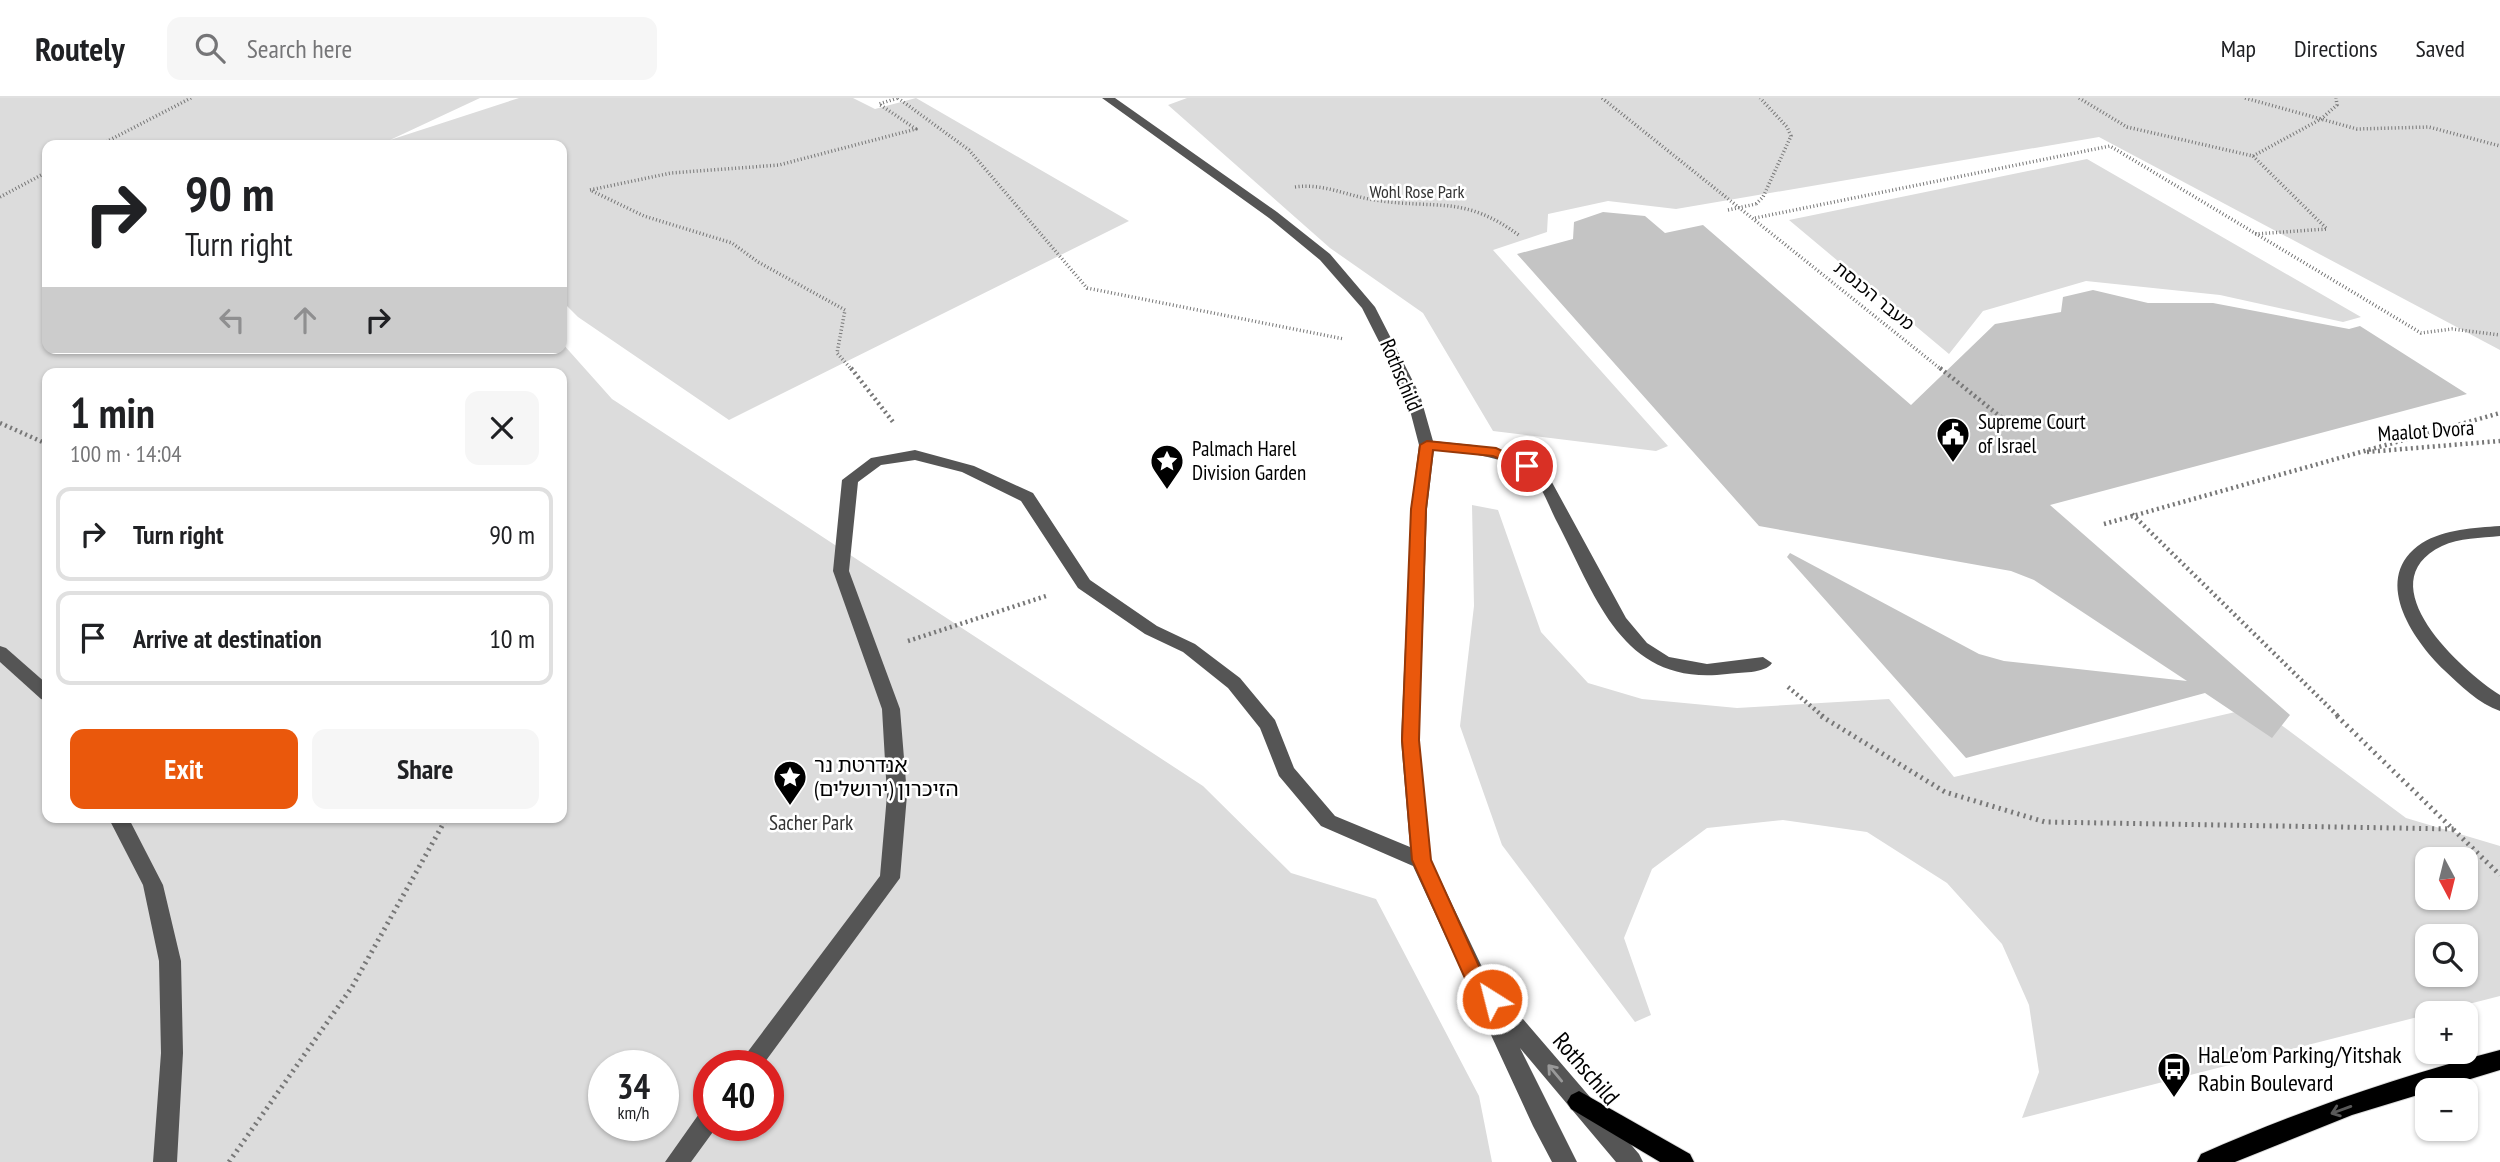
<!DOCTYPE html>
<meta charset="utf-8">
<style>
body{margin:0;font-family:"PT Sans Narrow","Noto Sans Hebrew",sans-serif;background:#f6f6f6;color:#202124;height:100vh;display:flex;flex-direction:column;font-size:26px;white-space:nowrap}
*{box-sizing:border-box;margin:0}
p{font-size:23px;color:#757577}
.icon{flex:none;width:38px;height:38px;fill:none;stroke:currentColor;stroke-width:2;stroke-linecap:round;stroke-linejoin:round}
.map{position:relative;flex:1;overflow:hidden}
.sheet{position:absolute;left:42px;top:270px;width:525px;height:455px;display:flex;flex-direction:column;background:#fff;border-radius:14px;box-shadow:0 2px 5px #0004}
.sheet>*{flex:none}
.banner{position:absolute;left:42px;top:42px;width:525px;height:214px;border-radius:14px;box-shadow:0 2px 5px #0004;background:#fff;color:#202124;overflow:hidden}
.needle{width:46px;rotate:173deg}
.controls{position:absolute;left:2415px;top:749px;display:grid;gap:14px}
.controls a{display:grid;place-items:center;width:63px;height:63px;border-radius:14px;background:#fff;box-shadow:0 2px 5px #0004;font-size:35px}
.speed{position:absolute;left:588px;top:952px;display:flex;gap:14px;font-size:35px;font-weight:700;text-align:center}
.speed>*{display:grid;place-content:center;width:91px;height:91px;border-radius:50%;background:#fff;box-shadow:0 2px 5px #0004;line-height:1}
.speed small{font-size:18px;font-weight:400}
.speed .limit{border:10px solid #d22;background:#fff;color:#111}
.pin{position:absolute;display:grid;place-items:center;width:60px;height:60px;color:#fff;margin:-30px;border:4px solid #fff;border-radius:50%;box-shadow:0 2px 7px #0007}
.me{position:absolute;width:77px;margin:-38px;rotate:324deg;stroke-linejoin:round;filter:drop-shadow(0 0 5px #0008)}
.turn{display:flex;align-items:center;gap:24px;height:147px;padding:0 28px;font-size:32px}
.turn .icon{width:91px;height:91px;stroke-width:2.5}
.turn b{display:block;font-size:49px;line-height:60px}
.lanes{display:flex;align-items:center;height:66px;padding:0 28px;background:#0003;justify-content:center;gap:35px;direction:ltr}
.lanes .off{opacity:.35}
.round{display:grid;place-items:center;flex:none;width:74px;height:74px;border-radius:14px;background:#f6f6f6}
.head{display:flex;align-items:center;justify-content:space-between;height:119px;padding:0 28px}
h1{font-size:42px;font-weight:700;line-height:52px}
.primary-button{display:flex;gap:14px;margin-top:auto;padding:14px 28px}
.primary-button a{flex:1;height:80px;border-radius:14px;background:#ea580c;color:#fff;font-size:28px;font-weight:700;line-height:80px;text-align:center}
.primary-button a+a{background:#f6f6f6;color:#202124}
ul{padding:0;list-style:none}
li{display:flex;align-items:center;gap:21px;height:94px;margin:0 14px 10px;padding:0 14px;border:4px solid #e0e0e0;border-radius:14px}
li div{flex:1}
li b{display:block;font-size:26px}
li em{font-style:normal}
header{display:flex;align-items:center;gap:42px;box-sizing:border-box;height:98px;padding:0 35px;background:#fff;border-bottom:2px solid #e0e0e0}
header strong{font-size:33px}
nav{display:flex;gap:38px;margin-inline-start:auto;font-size:24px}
.search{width:490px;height:63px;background:#f6f6f6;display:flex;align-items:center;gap:18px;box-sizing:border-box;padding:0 24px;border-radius:14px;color:#757577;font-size:26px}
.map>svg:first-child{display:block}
.green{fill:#dcdcdc;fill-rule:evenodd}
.building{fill:#c4c4c4}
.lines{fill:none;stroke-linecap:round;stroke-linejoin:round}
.major-casing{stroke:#dbdbdb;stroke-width:2}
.path-far2{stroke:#777;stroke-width:3.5;stroke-dasharray:1 2.5;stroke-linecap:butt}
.path-far1{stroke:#777;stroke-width:4.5;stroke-dasharray:2 3.5;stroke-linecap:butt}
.path{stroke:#777;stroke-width:5;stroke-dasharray:2 4.5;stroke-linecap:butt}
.minor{fill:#555;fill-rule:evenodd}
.major{fill:#000;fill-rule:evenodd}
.path-bridge{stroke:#777;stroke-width:3.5;stroke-dasharray:1 2.5;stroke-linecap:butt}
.oneway{stroke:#999}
.oneway2{stroke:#595959}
.route{fill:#ea580c;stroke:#983908;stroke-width:2}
.labels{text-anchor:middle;stroke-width:5;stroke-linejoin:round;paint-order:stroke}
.far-park-label{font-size:18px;fill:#333;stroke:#fff}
.far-street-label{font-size:18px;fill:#000;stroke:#fff}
.street-label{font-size:21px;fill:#000;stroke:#fff}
.poi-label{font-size:21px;fill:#000;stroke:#fff;text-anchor:start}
.park-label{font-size:21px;fill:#333;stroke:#fff}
.near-poi-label{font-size:24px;fill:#000;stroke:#fff;text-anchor:start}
.near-street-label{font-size:24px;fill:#000;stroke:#fff}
</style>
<header>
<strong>Routely</strong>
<div class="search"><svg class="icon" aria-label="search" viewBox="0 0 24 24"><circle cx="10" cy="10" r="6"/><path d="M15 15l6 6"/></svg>Search here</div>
<nav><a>Map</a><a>Directions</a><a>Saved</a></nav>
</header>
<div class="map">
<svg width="2500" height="1064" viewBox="0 0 2500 1064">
<rect width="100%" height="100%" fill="#fff"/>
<!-- green -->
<g class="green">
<path d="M0,0h480l-90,42 129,-42h334l22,11 41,-11 213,123 -400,199 -151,-103 -16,-16v-156h-170l-6,-4 -5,2 2,2h-336v203h515v-5l50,56 591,387 88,87 85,26 103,197 13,66h-1492zM47,275h515v444h-515zM604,968h59v59h-59zM709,968h59v59h-59z"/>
<path d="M1187,0h1313v252l-401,-213 -423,72 -68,-8 -60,13 -1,18 -54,18 175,196 -12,5 -163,-20 -70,-118 -93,-65 -162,-143z"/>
<path d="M2087,61l274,158 -18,5 -123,-27 -134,-14 -103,30 -34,43 -160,-134z"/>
<path d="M1472,407l26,5 43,122 47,51 54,16 95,9 152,-9 65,78 303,-70 149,111 94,28v150l-478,122 17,-46 -10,-67 -27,-61 -55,-61 -80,-51 -84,-12 -76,8 -55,41 -28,69 27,77 -16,7 -133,-177 -42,-119 14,-120zM2427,761h39v39h-39zM2427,838h39v39h-39z"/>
</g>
<!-- building -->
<path class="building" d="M1603,114l42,4 20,17 38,-8 208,180 84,-81 66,-12 2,-15 30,-7 55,13h65l136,26 11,-3 107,68 -417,111 240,210 -18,23 -67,-45 -239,65 -179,-201 3,-4 189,101 25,7 183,20 -153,-101 -23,-9 -252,-45 -242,-272 56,-15 1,-17z"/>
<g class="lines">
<defs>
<g id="major">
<path d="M2500,952v20l-148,45 -117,47h-38l4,-8c97,-43 196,-77 299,-104z"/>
<path d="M1579,993l111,63 4,8h-34l-89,-53 -4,-7 4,-7z"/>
</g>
</defs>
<!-- major casing -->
<use href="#major" class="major-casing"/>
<!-- path-far2 -->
<g class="path-far2">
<path d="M898,0l71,52 118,138 257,51"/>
<path d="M1602,0l340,272"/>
<path d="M2079,0l48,29 126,29 68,-37 16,-14 -1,-7"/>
<path d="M2245,0l112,31 72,-2 71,19"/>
<path d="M100,47l91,-47"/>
<path d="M2253,58l74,73 -72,5"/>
<path d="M1295,89c29,-4 52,9 80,13 63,10 88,-6 145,36"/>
<path d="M0,99l47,-25"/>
<path d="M1756,106l7,-7 28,-61 -4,-9 -27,-29"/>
<path d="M1755,120l355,-72 311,187 31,-4 48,6"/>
<path d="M852,272l-15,-17 8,-43 -87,-48 -26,-19 -88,-27 -54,-26 81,-17 108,-8 137,-36 -37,-25 19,-6"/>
</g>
<!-- path-far1 -->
<g class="path-far1">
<path d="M851,270l42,54"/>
<path d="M1940,270l62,50"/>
<path d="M0,325l47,21"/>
<path d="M2367,354l133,-11"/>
<path d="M2132,416l207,203"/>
<path d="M2104,426l396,-111"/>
<path d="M908,543l138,-45"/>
<path d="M1788,589l36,30"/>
</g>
<!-- path -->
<g class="path">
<path d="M1821,618l124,76 100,30 409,7"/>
<path d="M2337,618l163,159"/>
<path d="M229,1064l123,-175 95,-170"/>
</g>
<!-- minor -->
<g class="minor">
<path d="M1102,0h13l162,114 53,42 45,53 45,88 13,46 40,4 34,8 41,22 78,143 21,25 22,14 38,7 56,-7 9,6c-7,11 -33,9 -45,11 -105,13 -130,-76 -170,-152 -7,-13 -13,-32 -23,-42 -25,-25 -67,-27 -100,-30l-7,59 -8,231 12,120 61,128 6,2 141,164 4,8h-27l-96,-114 57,114h-25l-19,-36 -120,-260 -92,-40 -42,-50 -19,-48 -32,-40 -45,-36 -38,-18 -67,-46 -57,-87 -59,-29 -47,-12 -34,5 -23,17 -9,89 51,138 7,86 -7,83 -138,188h-25l143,-190 7,-81 -5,-86 -49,-138 9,-91 29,-22 44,-8 59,16 59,27 57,87 67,46 38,18 45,34 35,42 19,48 41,48 75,31 -9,-107 10,-231 8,-64 -13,-50 -44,-87 -42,-48 -51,-42z"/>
<path d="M2500,428v10c-19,2 -41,2 -58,10 -77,37 20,125 58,149v16c-21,-7 -40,-26 -56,-41 -32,-31 -74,-93 -22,-127 23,-14 52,-15 78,-17z"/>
<path d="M0,548l6,2 41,36v17l-6,-2 -41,-37z"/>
<path d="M108,719h20l35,68 18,76 2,92 -6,109h-24l8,-109 -2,-92 -16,-76z"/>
<path d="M709,1010v17h9l-27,37h-26l36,-51z"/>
</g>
<!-- major -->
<use href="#major" class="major"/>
<!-- path-bridge -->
<path class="path-bridge" d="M1728,112l28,-6"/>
</g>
<!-- one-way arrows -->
<defs><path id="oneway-shaft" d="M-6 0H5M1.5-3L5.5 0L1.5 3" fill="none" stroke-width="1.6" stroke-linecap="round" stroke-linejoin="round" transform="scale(1.75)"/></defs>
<use class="oneway" href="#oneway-shaft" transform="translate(1555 975) rotate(-130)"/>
<use class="oneway2" href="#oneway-shaft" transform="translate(2341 1012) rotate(160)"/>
<!-- route -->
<path class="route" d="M1427,343l69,7 38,18 -7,4 -34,-14 -60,-6 -7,59 -7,231 12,120 51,113 20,26 -3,6 -7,3 -7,-3 -17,-20 -56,-125 -10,-120 9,-231 9,-64z"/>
<!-- icons -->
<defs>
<symbol id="civic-pin" viewBox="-11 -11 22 30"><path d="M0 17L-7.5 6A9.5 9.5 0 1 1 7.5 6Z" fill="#000" stroke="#fff"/><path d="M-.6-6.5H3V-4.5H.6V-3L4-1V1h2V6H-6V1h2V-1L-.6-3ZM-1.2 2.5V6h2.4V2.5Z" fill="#fff"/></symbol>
<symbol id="sight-pin" viewBox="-11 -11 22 30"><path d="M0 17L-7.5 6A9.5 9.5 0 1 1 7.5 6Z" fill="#000" stroke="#fff"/><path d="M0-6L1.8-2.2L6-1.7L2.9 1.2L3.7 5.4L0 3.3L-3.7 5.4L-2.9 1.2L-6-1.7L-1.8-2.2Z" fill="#fff"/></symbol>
<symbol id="bus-pin" viewBox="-11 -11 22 30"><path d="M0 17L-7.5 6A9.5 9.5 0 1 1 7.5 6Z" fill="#000" stroke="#fff"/><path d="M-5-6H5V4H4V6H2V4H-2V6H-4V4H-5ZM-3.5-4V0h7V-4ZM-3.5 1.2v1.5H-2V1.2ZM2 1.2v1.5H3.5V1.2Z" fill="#fff"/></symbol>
</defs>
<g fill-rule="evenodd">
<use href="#civic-pin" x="1934" y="317" width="38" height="52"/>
<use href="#sight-pin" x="1148" y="344" width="38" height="52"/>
<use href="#sight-pin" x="771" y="660" width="38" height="52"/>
<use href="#bus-pin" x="2155" y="952" width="38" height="52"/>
</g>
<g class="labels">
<!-- far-park labels -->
<g class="far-park-label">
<text x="1417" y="100">Wohl Rose Park</text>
</g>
<!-- far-street labels -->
<g class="far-street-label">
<text transform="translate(1874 198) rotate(39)" y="6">מעבר הכנסת</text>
</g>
<!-- street labels -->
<g class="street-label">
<text transform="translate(1401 277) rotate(67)" y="7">Rothschild</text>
<text transform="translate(2426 333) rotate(-4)" y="7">Maalot Dvora</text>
</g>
<!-- poi labels -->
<g class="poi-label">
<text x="1978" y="331">Supreme Court<tspan x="1978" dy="24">of Israel</tspan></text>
<text x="1192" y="358">Palmach Harel<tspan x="1192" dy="24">Division Garden</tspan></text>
<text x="814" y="674">אנדרטת נר<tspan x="814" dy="24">הזיכרון (ירושלים)</tspan></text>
</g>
<!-- park labels -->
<g class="park-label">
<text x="811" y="732">Sacher Park</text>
</g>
<!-- near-poi labels -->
<g class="near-poi-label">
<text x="2198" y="965">HaLe'om Parking/Yitshak<tspan x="2198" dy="28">Rabin Boulevard</tspan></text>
</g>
<!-- near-street labels -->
<g class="near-street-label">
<text transform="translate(1586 971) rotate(49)" y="8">Rothschild</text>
</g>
</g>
</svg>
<div class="controls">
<a><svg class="needle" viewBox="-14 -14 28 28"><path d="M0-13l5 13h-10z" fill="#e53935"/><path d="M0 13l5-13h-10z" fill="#757577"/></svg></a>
<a><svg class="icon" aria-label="search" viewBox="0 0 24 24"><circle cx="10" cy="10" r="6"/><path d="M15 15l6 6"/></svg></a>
<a>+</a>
<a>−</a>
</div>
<div class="speed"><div>34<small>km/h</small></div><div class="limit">40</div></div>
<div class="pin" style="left:1527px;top:368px;background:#d93025"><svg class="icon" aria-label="arrive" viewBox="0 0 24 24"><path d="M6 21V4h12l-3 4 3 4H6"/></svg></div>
<svg class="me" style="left:1492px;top:901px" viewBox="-20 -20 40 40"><circle r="17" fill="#ea580c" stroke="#fff" stroke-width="3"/><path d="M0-11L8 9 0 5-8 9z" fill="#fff"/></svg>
<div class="banner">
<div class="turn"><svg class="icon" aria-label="right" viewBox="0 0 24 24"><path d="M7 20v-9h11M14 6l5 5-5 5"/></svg><div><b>90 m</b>Turn right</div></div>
<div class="lanes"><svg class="icon off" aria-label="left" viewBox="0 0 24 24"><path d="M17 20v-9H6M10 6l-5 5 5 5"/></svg><svg class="icon off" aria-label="ahead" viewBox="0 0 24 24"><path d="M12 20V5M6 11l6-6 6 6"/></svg><svg class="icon" aria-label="right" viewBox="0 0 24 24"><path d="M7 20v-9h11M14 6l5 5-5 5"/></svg></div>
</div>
<section class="sheet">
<div class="head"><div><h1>1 min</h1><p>100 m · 14:04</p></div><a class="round"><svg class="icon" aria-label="close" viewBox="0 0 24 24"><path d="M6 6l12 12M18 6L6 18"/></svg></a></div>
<ul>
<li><svg class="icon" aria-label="right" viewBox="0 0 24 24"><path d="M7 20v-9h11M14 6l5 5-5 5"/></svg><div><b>Turn right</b></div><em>90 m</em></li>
<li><svg class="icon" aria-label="arrive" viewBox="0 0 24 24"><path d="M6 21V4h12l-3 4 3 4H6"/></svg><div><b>Arrive at destination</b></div><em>10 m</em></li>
</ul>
<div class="primary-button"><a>Exit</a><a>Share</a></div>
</section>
</div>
